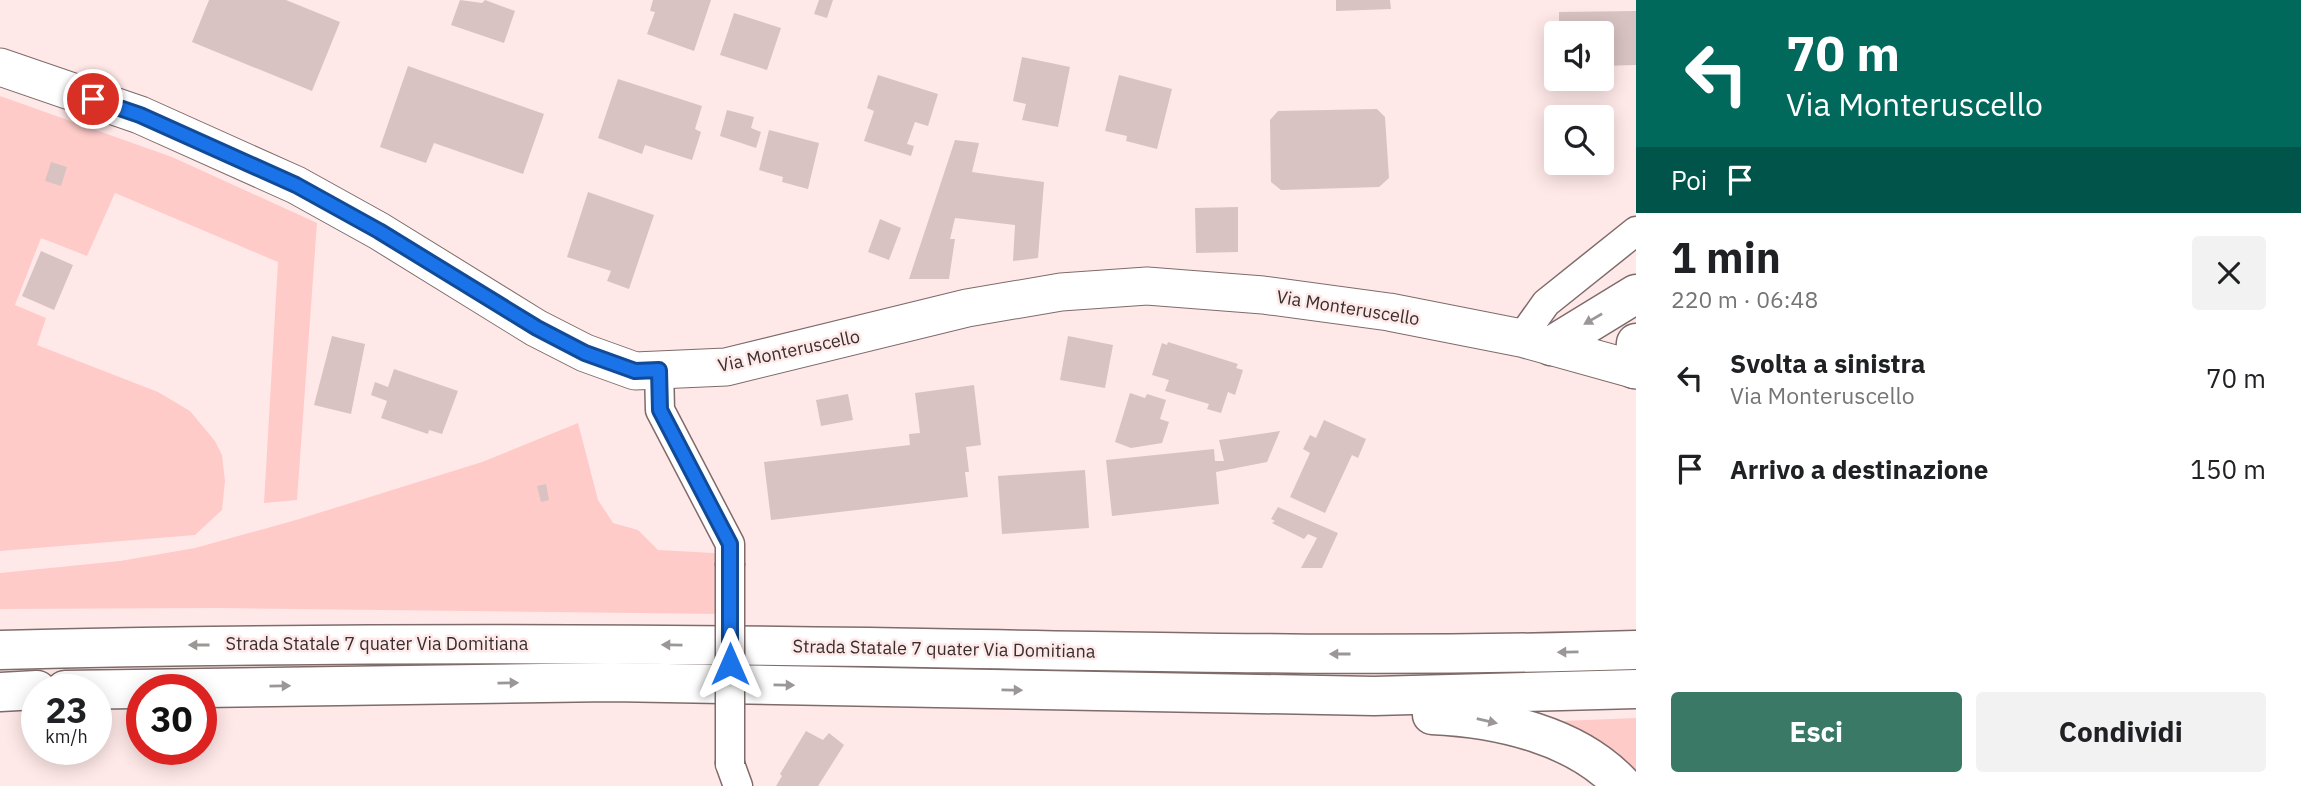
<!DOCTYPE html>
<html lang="it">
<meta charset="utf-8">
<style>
body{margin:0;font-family:"IBM Plex Sans",sans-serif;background:#f2f2f2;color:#202124;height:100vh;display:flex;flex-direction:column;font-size:26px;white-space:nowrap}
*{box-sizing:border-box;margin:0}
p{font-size:23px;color:#757577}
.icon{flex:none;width:38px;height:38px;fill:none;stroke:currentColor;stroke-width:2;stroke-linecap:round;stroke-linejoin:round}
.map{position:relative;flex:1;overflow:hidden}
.sheet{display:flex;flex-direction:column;background:#fff;width:665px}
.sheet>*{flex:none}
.hud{background:#00695c;color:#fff;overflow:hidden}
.tools{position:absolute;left:1544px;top:21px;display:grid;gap:14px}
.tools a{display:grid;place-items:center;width:70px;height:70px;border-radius:7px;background:#fff;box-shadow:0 4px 18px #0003;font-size:35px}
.speed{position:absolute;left:21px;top:674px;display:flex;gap:14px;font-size:35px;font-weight:700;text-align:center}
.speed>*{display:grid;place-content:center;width:91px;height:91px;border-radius:50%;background:#fff;box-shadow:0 4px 18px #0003;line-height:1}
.speed small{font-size:18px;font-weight:400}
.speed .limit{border:10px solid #d22;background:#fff;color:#111}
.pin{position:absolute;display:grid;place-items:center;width:60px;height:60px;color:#fff;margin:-30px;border:4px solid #fff;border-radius:50%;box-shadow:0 2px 7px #0007}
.me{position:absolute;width:77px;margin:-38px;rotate:0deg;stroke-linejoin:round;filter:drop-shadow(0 0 5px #0008)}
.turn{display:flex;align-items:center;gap:24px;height:147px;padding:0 35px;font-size:32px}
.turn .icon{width:91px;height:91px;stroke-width:2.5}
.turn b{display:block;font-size:49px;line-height:60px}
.then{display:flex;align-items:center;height:66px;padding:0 35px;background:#0003;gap:14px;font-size:26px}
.round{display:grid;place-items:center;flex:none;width:74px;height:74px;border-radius:7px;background:#f2f2f2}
.headline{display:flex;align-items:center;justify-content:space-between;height:119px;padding:0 35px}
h1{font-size:42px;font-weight:700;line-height:52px}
.cta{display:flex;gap:14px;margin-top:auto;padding:14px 35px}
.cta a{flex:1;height:80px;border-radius:7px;background:#3a7966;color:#fff;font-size:28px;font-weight:700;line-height:80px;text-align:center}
.cta a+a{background:#f2f2f2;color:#202124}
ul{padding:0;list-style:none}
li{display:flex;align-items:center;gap:21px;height:91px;padding:0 35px}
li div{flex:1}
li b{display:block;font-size:26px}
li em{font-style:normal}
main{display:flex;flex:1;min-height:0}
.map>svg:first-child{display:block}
.grass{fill:#fecbc9}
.building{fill:#d8c3c2}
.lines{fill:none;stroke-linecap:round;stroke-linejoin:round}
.minor-casing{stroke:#7e6b6a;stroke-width:31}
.tertiary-casing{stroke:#7e6b6a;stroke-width:39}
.trunk-casing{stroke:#7e6b6a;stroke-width:41}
.minor{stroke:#fff;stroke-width:28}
.tertiary{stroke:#fff;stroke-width:37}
.trunk{stroke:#fff;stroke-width:38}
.minor-bridge-casing{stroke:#7e6b6a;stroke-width:31;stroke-linecap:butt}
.minor-bridge{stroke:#fff;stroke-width:28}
.oneway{fill:#9b9796}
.route-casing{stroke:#114b97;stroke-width:18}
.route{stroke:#1a73e8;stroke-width:12}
.labels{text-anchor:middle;stroke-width:5;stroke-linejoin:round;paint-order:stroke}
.street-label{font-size:18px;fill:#372f2e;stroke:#ffe9e8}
</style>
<main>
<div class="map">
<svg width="1636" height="786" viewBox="0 0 1636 786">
<rect width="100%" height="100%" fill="#ffe9e8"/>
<!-- grass -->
<g class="grass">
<path d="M0,96l172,61 145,66 -20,277 -33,3 14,-241 -163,-69 -28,63 -46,-18 -26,67 31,13 -9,27 121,47 32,19 25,30 7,14 3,26 -3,29 -27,25 -195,16z"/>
<path d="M578,423l20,77 15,23 25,7 20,20 56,3 5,11v50l-500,-6 -219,1v-36l120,-12 75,-13 101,-28 186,-58z"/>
<path d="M1636,718v56l-19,-22 -56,-31z"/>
</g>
<!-- building -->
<g class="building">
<path d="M209,0h77l54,22 -28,69 -120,-49z"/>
<path d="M460,0l22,3 3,-3 30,11 -11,32 -53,-18z"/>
<path d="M653,0h58l-17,51 -47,-17 8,-22 -5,-1z"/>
<path d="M819,0h14l-6,18 -13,-4z"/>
<path d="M1336,0h54l1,9 -55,2z"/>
<path d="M1636,11v54l-35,1v-33h-42v-21z"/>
<path d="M734,13l47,15 -14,42 -47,-15z"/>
<path d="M1022,57l48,10 -12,60 -36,-7 4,-16 -13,-3z"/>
<path d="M408,66l136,48 -21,60 -89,-31 -8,20 -46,-16z"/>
<path d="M878,75l60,19 -10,32 -13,-4 -8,22 7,2 -3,10 -47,-15 10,-30 -7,-3z"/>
<path d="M1119,75l53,14 -15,60 -31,-8 1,-5 -22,-5z"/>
<path d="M618,79l84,27 -7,23 6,3 -9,28 -47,-15 -3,9 -44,-16z"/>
<path d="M1377,109l8,8 4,61 -10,9 -98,3 -10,-8 -1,-62 8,-9z"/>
<path d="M727,110l27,7 -3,11 10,4 -5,16 -36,-12z"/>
<path d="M769,130l50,13 -11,46 -26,-7 1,-5 -24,-7z"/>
<path d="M955,140l24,3 -7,29 72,10 -6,76 -25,3 2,-36 -60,-7 -5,21h5l-6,40h-40z"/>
<path d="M51,162l16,5 -6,19 -16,-5z"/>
<path d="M588,192l66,23 -25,74 -22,-8 4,-10 -44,-14z"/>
<path d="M1238,207v45l-42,1 -1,-45z"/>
<path d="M880,219l21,9 -12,32 -21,-8z"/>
<path d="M41,251l32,14 -19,45 -32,-14z"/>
<path d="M332,336l33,8 -14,70 -37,-9z"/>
<path d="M1068,336l45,9 -8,43 -45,-8z"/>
<path d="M1168,342l70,22 -2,4 7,2 -8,25 -7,-3 -7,21 -14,-4 2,-5 -44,-13 4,-11 -17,-5 10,-32 5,2z"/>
<path d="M394,369l64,22 -16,43 -13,-4 -1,4 -47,-16 6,-17 -16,-6 4,-13 13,5z"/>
<path d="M974,385l7,60 -15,2 3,25h-4l3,25 -197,23 -7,-58 146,-17 -1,-11 11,-1 -5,-40z"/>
<path d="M1130,393l15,5 2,-4 19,6 -6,19 9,3 -7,21 -31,5 -16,-6z"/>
<path d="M848,394l5,26 -32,6 -5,-26z"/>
<path d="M1324,420l42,19 -8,19 -6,-3 -27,58 -35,-16 20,-44 -7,-4 7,-14 6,3z"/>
<path d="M1280,431l-13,31 -51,10 3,32 -107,12 -6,-56 108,-11 1,12h9l-5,-21z"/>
<path d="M1085,470l4,58 -87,6 -4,-58z"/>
<path d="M546,484l3,16 -8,2 -4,-16z"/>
<path d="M1278,507l60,26 -16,35h-21l16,-30 -9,-4 -4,5 -32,-16 3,-2 -4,-2z"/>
<path d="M806,731l17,9 6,-7 15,12 -26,41h-42l6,-10 -2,-2z"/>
</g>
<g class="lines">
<defs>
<g id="minor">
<path d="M1521,338l25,-35 90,-72"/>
<path d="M659,370l1,40 70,134v19"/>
<path d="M730,764l8,22"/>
</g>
<path id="tertiary" d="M0,67l140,48 156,70 83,46 157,97 49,25 50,18 91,-4 241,-59 94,-16 86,-6 116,9 126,17 132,26 115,32"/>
<g id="trunk">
<path d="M1551,346l85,-52"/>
<path d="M1634,369l2,-26"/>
<path d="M0,650c326,-8 652,-7 978,-1 220,4 439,8 658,1"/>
<path d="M65,690l546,-8 763,14 262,-7"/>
<path d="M0,692l37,-2"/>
<path d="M1432,715c66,3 145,20 191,71"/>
</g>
</defs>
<!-- minor casing -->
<use href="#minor" class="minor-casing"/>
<!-- tertiary casing -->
<use href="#tertiary" class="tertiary-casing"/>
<!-- trunk casing -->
<use href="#trunk" class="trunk-casing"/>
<!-- minor -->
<use href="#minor" class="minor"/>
<!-- tertiary -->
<use href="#tertiary" class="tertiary"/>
<!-- trunk -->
<use href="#trunk" class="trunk"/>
<defs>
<path id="minor-bridge" d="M730,563v201"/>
</defs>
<!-- minor-bridge casing -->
<use href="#minor-bridge" class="minor-bridge-casing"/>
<!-- minor-bridge -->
<use href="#minor-bridge" class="minor-bridge"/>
</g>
<!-- one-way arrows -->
<defs><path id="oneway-solid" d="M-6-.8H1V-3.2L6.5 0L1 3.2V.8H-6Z" transform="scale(1.75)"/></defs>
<g class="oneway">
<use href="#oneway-solid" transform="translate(1593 319) rotate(150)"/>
<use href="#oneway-solid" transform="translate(199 645) rotate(180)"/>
<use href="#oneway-solid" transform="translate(672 645) rotate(-179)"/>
<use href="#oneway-solid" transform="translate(1568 652) rotate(179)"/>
<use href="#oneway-solid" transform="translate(1340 654) rotate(-180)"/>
<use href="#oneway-solid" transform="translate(508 683) rotate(-1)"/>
<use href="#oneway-solid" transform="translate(784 685) rotate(1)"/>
<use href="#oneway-solid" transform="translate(280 686) rotate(-1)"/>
<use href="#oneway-solid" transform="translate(1012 690) rotate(1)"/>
<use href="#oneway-solid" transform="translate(1487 721) rotate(13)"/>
</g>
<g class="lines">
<defs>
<path id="route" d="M93,99l47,16 156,70 83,46 158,97 48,25 50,18 24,-1 1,40 70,134v120"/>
</defs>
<!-- route casing -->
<use href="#route" class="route-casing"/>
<!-- route -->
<use href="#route" class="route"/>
</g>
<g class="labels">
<!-- street labels -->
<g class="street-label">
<text transform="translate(1348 308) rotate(9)" y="6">Via Monteruscello</text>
<text transform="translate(789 351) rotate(-12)" y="6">Via Monteruscello</text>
<text x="377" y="650">Strada Statale 7 quater Via Domitiana</text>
<text transform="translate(944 649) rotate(1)" y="6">Strada Statale 7 quater Via Domitiana</text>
</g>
</g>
</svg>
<div class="tools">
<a><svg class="icon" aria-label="sound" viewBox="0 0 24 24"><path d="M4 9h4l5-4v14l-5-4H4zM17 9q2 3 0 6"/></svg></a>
<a><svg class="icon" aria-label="search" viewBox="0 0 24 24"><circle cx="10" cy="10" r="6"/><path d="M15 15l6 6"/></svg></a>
</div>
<div class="speed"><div>23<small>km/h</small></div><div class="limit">30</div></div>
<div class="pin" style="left:93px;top:99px;background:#d93025"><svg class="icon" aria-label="arrive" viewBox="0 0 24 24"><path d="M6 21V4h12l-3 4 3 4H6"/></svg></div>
<svg class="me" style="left:730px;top:664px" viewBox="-20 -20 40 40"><path d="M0-17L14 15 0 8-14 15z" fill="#1a73e8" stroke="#fff" stroke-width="4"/></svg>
</div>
<section class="sheet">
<div class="hud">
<div class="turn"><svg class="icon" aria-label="left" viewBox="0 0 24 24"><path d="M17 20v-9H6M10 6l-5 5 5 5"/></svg><div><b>70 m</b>Via Monteruscello</div></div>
<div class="then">Poi<svg class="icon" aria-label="arrive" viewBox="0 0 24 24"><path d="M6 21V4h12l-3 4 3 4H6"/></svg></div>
</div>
<div class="headline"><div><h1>1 min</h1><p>220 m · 06:48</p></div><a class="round"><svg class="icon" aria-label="close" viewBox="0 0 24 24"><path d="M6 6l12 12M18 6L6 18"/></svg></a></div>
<ul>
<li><svg class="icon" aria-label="left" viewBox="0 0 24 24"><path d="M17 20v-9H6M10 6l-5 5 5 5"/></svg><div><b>Svolta a sinistra</b><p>Via Monteruscello</p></div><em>70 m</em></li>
<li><svg class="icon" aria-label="arrive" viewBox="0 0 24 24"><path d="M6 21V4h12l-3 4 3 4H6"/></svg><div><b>Arrivo a destinazione</b></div><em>150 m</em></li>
</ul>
<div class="cta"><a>Esci</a><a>Condividi</a></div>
</section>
</main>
